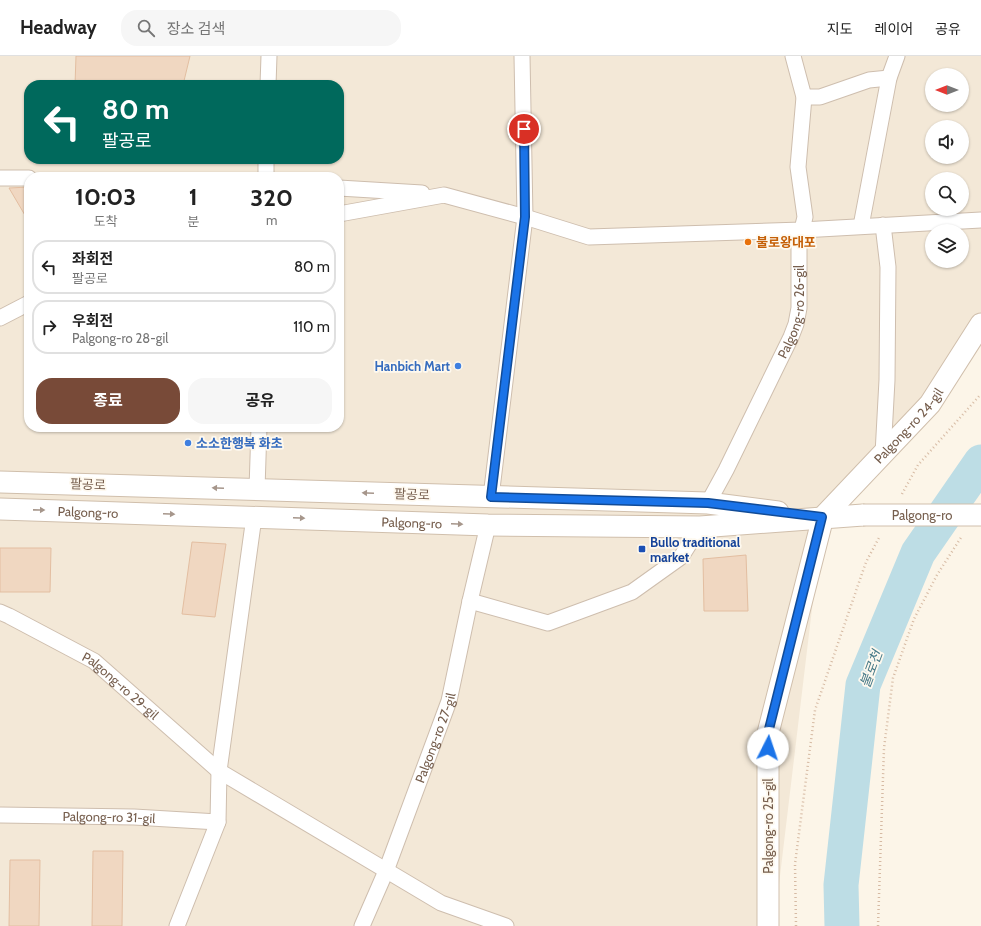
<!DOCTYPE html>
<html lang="ko">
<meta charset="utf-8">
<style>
body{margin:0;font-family:Cabin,"Noto Sans KR",sans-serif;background:#f6f6f6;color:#222;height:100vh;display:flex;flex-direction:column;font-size:15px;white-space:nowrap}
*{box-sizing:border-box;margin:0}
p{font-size:13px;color:#767676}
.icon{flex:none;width:22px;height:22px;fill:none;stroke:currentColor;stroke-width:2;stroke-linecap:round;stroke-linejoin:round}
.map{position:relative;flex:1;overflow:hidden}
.drawer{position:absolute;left:24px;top:116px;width:320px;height:260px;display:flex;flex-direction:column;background:#fff;border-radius:16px;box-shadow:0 1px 3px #0004}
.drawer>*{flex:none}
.banner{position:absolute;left:24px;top:24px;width:320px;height:84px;border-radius:16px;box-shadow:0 1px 3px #0004;background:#00695c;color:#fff;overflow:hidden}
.needle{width:26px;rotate:270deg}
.tools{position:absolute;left:925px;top:12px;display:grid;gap:8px}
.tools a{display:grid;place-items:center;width:44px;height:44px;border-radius:50%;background:#fff;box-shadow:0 1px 3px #0004;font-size:20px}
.pin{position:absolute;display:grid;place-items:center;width:34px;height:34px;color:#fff;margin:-17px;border:2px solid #fff;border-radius:50%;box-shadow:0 1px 4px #0007}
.me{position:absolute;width:44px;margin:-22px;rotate:4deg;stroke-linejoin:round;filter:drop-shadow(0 0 3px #0008)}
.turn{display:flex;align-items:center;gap:14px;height:84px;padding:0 12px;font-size:18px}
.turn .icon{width:52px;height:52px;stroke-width:2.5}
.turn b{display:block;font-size:28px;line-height:34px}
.eta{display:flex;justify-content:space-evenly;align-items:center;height:68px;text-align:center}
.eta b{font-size:24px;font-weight:700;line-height:28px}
.action{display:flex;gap:8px;margin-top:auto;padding:8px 12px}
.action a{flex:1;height:46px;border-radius:16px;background:#784a38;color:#fff;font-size:16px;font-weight:700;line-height:46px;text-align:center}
.action a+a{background:#f6f6f6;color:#222}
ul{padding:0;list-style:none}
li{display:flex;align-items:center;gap:12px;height:54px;margin:0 8px 6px;padding:0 4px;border:2px solid #e0e0e0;border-radius:16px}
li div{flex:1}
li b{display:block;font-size:15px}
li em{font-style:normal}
header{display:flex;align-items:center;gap:24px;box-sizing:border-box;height:56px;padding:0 20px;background:#fff;border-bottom:1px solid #e0e0e0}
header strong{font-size:19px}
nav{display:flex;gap:22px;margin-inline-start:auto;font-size:14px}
.search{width:280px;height:36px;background:#f6f6f6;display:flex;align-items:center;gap:10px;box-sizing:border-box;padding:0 14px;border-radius:16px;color:#767676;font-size:15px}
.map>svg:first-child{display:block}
.residential{fill:#f3e8d7;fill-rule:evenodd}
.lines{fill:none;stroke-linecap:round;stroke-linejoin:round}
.river{stroke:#bddde5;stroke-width:35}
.building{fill:#f0d7c1;stroke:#e3bea1}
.street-casing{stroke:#cebeae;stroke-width:17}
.secondary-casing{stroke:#d0bfac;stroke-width:23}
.path{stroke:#d6baa3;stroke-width:2.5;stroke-dasharray:1 3;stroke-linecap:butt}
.street{stroke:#fff;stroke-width:15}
.secondary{stroke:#fff;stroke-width:21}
.secondary-bridge-casing{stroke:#d0bfac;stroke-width:23;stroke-linecap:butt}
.secondary-bridge{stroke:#fff;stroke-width:21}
.oneway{fill:#a6968b}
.route-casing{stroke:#114b97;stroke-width:10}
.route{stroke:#1a73e8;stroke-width:7}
.food-dot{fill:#e8710a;stroke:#fef9ef;stroke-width:1.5}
.shop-dot{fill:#3f7fe0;stroke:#fef9ef;stroke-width:1.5}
.transit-dot{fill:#1a4fb4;stroke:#fef9ef;stroke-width:1.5}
.labels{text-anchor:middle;stroke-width:3.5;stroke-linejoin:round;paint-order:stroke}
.food-label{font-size:13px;font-weight:bold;fill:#c56008;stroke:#fef9ef;text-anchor:start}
.street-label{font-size:13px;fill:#765e4d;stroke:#fef9ef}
.shop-label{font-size:13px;font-weight:bold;fill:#366cbe;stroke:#fef9ef;text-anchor:end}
.transit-label{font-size:13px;font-weight:bold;fill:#164399;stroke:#fef9ef;text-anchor:start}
.water-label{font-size:14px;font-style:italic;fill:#477a88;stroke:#fef9ef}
</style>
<header>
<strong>Headway</strong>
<div class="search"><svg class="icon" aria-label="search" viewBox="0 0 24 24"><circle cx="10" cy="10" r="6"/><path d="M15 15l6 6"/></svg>장소 검색</div>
<nav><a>지도</a><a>레이어</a><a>공유</a></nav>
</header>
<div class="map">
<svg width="981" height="870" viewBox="0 0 981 870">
<rect width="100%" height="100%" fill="#fcf5e8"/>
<!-- residential -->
<path class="residential" d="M0,0h981v268l-51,80 -107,113 -49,409h-774zM932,19h30v30h-30zM29,29h310v74h-310zM932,71h30v30h-30zM29,121h310v250h-310zM932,123h30v30h-30zM932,175h30v30h-30z"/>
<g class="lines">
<!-- river -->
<path class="river" d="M842,870l-1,-41 22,-200 55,-132 63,-91"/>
</g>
<!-- building -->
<g class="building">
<path d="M76,0h114l-7,29h-108z"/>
<path d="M29,131v35l-20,-34z"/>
<path d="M192,486l34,2 -11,73 -33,-3z"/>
<path d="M0,492h51l-1,44h-50z"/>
<path d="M746,499l2,56h-44l-1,-52z"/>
<path d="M93,795h30l-1,75h-30z"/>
<path d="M10,804h30l-1,66h-30z"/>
</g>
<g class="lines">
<defs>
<g id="street">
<path d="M268,29l1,-29"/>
<path d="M804,41h16l49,-17 20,-2"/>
<path d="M266,121v-18"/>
<path d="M0,122h29"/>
<path d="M339,132l83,5"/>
<path d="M339,158l105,-19 81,22 64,20 213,-7 179,-10"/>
<path d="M883,169l5,42 -1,113 -4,74"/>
<path d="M861,170l28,-148 8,-22"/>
<path d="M0,262l29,-15"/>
<path d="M257,433l2,-62"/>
<path d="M491,441l34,-280 -3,-161"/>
<path id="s1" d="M708,447l18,-33 65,-133 5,-13 3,-16v-66l6,-25 -7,-50 6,-70 -11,-41"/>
<path d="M470,545l78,22 84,-31 49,-35 19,-30"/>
<path id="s2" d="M0,556l9,4 85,45 125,110 222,132 65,23"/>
<path id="s3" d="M0,759l134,2 84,5"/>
<path d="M177,870l41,-104 1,-51 35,-254"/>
<path id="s4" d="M362,870l24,-55 63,-170 21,-100 18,-76"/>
</g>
<g id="secondary">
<path d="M0,426l708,21 70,9"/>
<path id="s5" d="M0,453l488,16 212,2 163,-12"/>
<path id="s6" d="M768,870v-193l55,-216 107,-113 51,-80"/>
</g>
</defs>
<!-- street casing -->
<use href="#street" class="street-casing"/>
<!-- secondary casing -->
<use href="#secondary" class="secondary-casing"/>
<!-- path -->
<g class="path">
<path d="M902,438l16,-29 63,-71"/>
<path d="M796,870l-1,-62 20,-154 51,-148 14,-26"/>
<path d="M878,870l6,-178 9,-70 21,-59 23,-44 25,-39"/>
</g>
<!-- street -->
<use href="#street" class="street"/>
<!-- secondary -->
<use href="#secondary" class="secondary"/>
<defs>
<g id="secondary-bridge">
<path id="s7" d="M863,459h118"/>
</g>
</defs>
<!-- secondary-bridge casing -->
<use href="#secondary-bridge" class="secondary-bridge-casing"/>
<!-- secondary-bridge -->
<use href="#secondary-bridge" class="secondary-bridge"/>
</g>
<!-- one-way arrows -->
<defs><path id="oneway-solid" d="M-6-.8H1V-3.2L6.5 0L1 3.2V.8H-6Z"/></defs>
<g class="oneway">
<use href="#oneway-solid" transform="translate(218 432) rotate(-178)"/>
<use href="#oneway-solid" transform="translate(368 437) rotate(-178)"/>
<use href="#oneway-solid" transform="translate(39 454) rotate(1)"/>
<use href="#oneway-solid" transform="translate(169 458) rotate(2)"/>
<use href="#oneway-solid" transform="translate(299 462) rotate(2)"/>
<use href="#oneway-solid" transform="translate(457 468) rotate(2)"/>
</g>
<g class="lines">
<defs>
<path id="route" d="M524,73l1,88 -34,280 217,6 114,14 -54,216v15"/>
</defs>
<!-- route casing -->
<use href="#route" class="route-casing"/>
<!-- route -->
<use href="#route" class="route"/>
</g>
<!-- markers -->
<circle class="food-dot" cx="748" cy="186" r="4"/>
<g class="shop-dot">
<circle cx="458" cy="310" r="4"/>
<circle cx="188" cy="387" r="4"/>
</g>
<rect class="transit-dot" x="638" y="489" width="8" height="8" rx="2"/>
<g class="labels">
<!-- food labels -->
<g class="food-label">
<text x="756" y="191">불로왕대포</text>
</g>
<!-- street labels -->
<g class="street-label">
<text dy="5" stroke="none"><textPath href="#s1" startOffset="211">Palgong-ro 26-gil</textPath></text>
<text dy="5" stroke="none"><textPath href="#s6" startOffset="541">Palgong-ro 24-gil</textPath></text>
<text transform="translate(88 428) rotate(2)" y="5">팔공로</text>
<text transform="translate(412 438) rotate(2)" y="5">팔공로</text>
<text dy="5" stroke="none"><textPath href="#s5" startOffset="88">Palgong-ro</textPath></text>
<text dy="5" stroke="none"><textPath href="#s7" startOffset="59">Palgong-ro</textPath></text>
<text dy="5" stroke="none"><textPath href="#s5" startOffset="412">Palgong-ro</textPath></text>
<text dy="5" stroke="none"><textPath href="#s2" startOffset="142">Palgong-ro 29-gil</textPath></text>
<text dy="5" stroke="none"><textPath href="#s4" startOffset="202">Palgong-ro 27-gil</textPath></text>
<text dy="5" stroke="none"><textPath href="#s3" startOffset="109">Palgong-ro 31-gil</textPath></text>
<text transform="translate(768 770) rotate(-90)" y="5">Palgong-ro 25-gil</text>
</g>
<!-- shop labels -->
<g class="shop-label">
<text x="450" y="315">Hanbich Mart</text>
<text x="196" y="392" text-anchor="start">소소한행복 화초</text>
</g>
<!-- transit labels -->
<g class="transit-label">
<text x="650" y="491">Bullo traditional<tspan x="650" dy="15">market</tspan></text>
</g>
<!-- water labels -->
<g class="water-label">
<text transform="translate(871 613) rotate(-70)" y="5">불로천</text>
</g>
</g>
</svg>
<div class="tools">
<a><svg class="needle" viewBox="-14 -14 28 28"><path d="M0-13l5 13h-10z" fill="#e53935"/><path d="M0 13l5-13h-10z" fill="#767676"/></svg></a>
<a><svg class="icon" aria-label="sound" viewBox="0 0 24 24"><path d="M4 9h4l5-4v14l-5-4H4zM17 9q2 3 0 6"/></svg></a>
<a><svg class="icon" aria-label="search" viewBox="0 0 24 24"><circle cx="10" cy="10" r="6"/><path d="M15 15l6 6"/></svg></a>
<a><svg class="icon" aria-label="layers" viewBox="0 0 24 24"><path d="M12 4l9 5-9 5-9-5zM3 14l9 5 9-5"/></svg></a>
</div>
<div class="pin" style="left:524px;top:73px;background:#d93025"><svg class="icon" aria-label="arrive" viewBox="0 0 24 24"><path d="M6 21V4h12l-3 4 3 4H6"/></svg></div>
<svg class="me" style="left:768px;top:692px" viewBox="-20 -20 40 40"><circle r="19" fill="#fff"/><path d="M0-13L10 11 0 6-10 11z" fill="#1a73e8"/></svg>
<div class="banner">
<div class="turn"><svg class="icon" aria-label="left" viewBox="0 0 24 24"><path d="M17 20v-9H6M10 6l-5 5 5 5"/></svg><div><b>80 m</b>팔공로</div></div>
</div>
<section class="drawer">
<div class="eta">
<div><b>10:03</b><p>도착</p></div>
<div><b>1</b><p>분</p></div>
<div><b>320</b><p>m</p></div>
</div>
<ul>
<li><svg class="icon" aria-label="left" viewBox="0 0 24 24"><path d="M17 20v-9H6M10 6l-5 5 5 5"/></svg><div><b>좌회전</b><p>팔공로</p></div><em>80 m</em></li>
<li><svg class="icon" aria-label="right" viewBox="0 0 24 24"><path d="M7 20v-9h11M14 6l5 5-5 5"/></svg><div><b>우회전</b><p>Palgong-ro 28-gil</p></div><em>110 m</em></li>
</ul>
<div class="action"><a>종료</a><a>공유</a></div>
</section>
</div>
